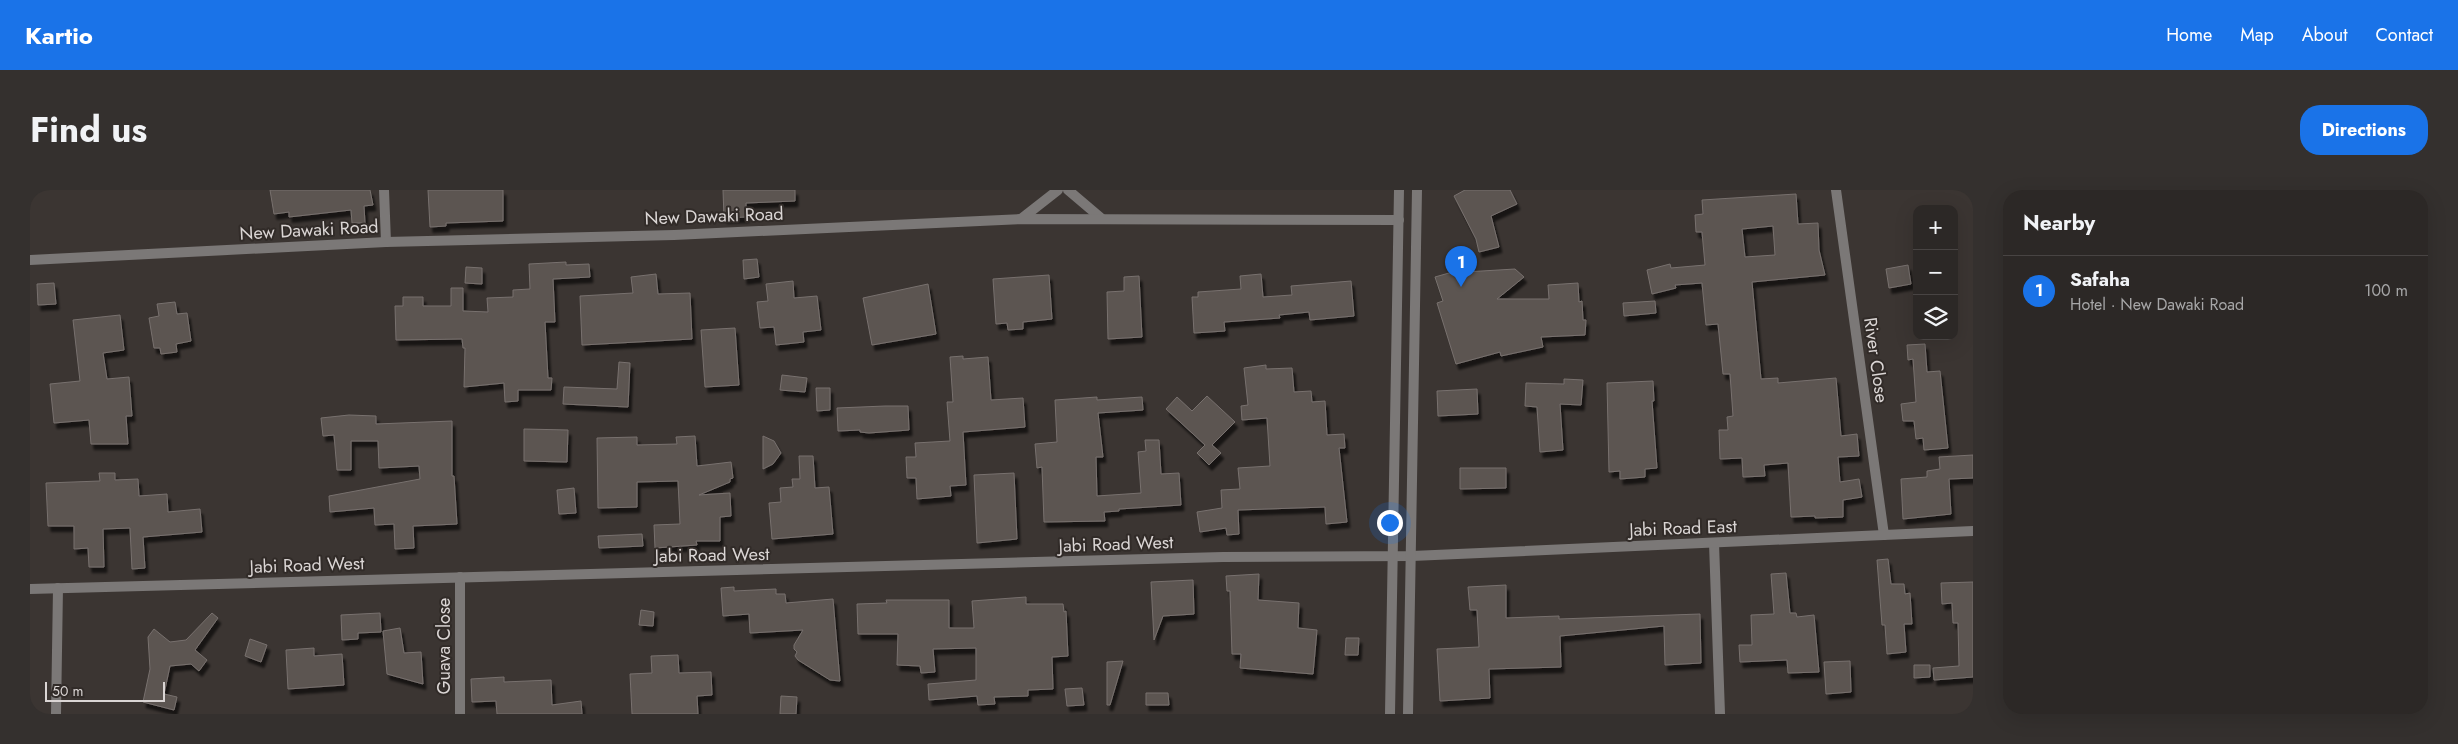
<!DOCTYPE html>
<meta charset="utf-8">
<style>
body{margin:0;font-family:Jost,sans-serif;background:#34302e;color:#f1f3f6}
.controls{position:absolute;right:15px;top:15px;display:grid;overflow:hidden;border-radius:10px;box-shadow:0 5px 20px #0002}
.controls button{width:45px;height:45px;display:grid;place-items:center;padding:0;border:0;border-bottom:1px solid #484443;background:#2c2826;color:#f1f3f6;font:25px sans-serif}
.scale{position:absolute;left:15px;bottom:12px;width:120px;box-sizing:border-box;padding-left:5px;border:2px solid #dad5d4;border-top:0;font-size:14px;line-height:18px;white-space:nowrap;color:#dad5d4;-webkit-text-stroke:4px #312b28;paint-order:stroke}
.you{position:absolute;left:1359px;top:332px;width:18px;height:18px;margin:-12px;border:4px solid #fff;border-radius:50%;background:#1a73e8;box-shadow:0 0 0 8px #1a73e833}
.badge{display:grid;place-items:center;width:32px;height:32px;border-radius:50%;background:#1a73e8;color:#fff;font-size:16px;font-weight:700}
.pin{position:absolute;translate:-50% -41px;filter:drop-shadow(0 1px 2px #0008)}
.pin::after{content:'';position:absolute;top:26px;width:18px;height:15px;background:inherit;clip-path:polygon(0 0,100% 0,50% 100%)}
.list{margin:0;padding:0;list-style:none}
h2{display:flex;justify-content:space-between;align-items:center;height:65px;margin:0;padding:0 20px;font-size:21px}
h2 small{font-size:16px;font-weight:400;color:#a6a6a7}
.list li{display:grid;grid-template-columns:32px 1fr auto;gap:15px;align-items:center;box-sizing:border-box;height:70px;padding:0 20px;border-top:1px solid #484443}
.list b{display:block;font-size:19px;white-space:nowrap}
.list p{margin:0;font-size:16px;white-space:nowrap;color:#a6a6a7}
.list em{font-size:16px;font-style:normal;color:#a6a6a7}
.icon{flex:none;width:28px;height:28px;fill:none;stroke:currentColor;stroke-width:2;stroke-linecap:round;stroke-linejoin:round}
.map{position:relative;flex:none;width:1943px;height:524px;overflow:hidden;border-radius:20px}
header{display:flex;align-items:center;gap:30px;box-sizing:border-box;height:70px;padding:0 25px;background:#1a73e8;color:#fff}
header strong{font-size:24px}
nav{display:flex;gap:28px;margin-inline-start:auto;font-size:18px}
.intro{display:flex;align-items:center;justify-content:space-between;box-sizing:border-box;height:120px;padding:0 30px}
h1{margin:0;font-size:35px}
.button{padding:12px 22px;border-radius:20px;background:#1a73e8;color:#fff;font-size:18px;font-weight:700}
main{display:flex;gap:30px;padding:0 30px}
aside{flex:1;background:#2c2826;border-radius:20px;box-shadow:0 5px 20px #0002}
.map>svg:first-child{display:block}
</style>
<header>
<strong>Kartio</strong>
<nav><a>Home</a><a>Map</a><a>About</a><a>Contact</a></nav>
</header>
<div class="intro"><h1>Find us</h1><a class="button">Directions</a></div>
<main>
<div class="map">
<svg width="1943" height="524" viewBox="0 0 1943 524">
<defs>
<filter id="shadow"><feDropShadow dx="3" dy="5.5" stdDeviation="1" flood-color="#0009"/></filter>
</defs>
<rect width="100%" height="100%" fill="#3b3532"/>
<g fill="#5b5451" stroke="#78716e" fill-rule="evenodd" filter="url(#shadow)">
<path d="M240,0h100l3,15 -9,1 1,17h-13l-1,-13 -62,7v-5l-15,2z"/>
<path d="M398,0h75v31l-57,2v3l-16,1z"/>
<path d="M693,0h72v11l-49,2v14l-22,1z"/>
<path d="M1435,0h45l7,14 -26,12 8,31 -20,5 -3,-13 -22,-43z"/>
<path d="M1766,4l2,30 20,-1 1,27 6,25 -73,7 9,97 17,-1v5l58,-5 5,58 16,-2 2,22 -21,1 2,25 19,-3 3,18 -19,3v17l-28,1v-2l-24,1 -3,-54 -24,2 1,11 -22,1 -1,-19 -22,1 -1,-29h9l-1,-13 6,-1 -3,-42h-7l-5,-50 -12,1 -4,-42 -27,2 1,3 -24,6 -5,-24 23,-6 1,4 34,-3 -3,-33h-6l-1,-17 8,-1 -1,-14zM1743,36l2,29 -30,2 -3,-28z"/>
<path d="M727,69l2,18 -15,2 -1,-19z"/>
<path d="M536,72v3l23,-1 1,13 -37,2 2,43h-10l3,56h4l-1,12h-33v11l-13,1 -1,-19 -40,4 1,-39h-2l-1,-9 -66,1 -1,-34h8v-9h20v9h28v-18h12v23l25,1 -1,-14 26,-1v-7l17,-1 -1,-25z"/>
<path d="M1878,75l3,19 -22,4 -3,-19z"/>
<path d="M436,77l16,1v16l-17,-1z"/>
<path d="M1485,79l9,8 -27,22h52l-1,-14 30,-2 1,19 3,-1 1,19h3l-1,15 -44,2 2,10 -42,9 -1,-4 -44,12 -19,-61 6,-2 -8,-24 14,-4z"/>
<path d="M626,84l2,20 32,-1 2,46 -110,6 -2,-49 53,-3 -2,-16z"/>
<path d="M1231,84l2,23 29,-2 -1,-9 60,-5 3,35 -44,4 -1,-8 -30,3 1,3 -56,4 1,9 -31,2 -2,-36h6v-5l43,-3 -1,-13z"/>
<path d="M1019,85l3,44 -29,3v7l-15,1 -1,-7 -11,1 -3,-45z"/>
<path d="M1109,86l3,61 -34,2 -1,-47 17,-1v-14z"/>
<path d="M763,91l1,17 23,-2 4,34 -18,2 1,10 -28,3 -2,-18 -14,1 -3,-26 11,-1 -2,-17z"/>
<path d="M24,93l2,21 -18,1 -1,-21z"/>
<path d="M898,94l8,50 -64,11 -9,-47z"/>
<path d="M1625,111l1,12 -32,3 -1,-13z"/>
<path d="M145,112l2,12 10,-1 4,28 -15,3 1,8 -16,2 -1,-6h-6l-5,-30 10,-2 -2,-12z"/>
<path d="M90,125l4,35 -21,3 4,26 22,-2 3,39h-6l2,28h-37l-2,-24 -35,3 -4,-39 30,-3 -7,-61z"/>
<path d="M705,138l4,57 -34,2 -4,-57z"/>
<path d="M1895,154l2,28 13,-1 8,77 -24,2 -1,-12 -7,1 -2,-18h-11l-2,-17 15,-2 -3,-43 -5,1 -1,-15z"/>
<path d="M933,166v3l25,-2 3,43 32,-2 2,29 -62,5 3,53 -16,1 1,10 -34,3 -1,-21h-9l-1,-21h10l-1,-14 35,-2 -3,-39h6l-3,-45z"/>
<path d="M589,172l11,1 -2,44 -65,-3 1,-17 53,2z"/>
<path d="M1236,175v4l26,-1 2,24 17,-1 1,11 13,-1 2,34 17,-1 1,14h-6l8,74 -21,2 -1,-17 -87,3 1,24 -12,1 -1,-7 -26,4 -3,-20 25,-4 -1,-18 19,-1 -2,-21 32,-2 -3,-48 -25,2 -1,-14 7,-1 -4,-37z"/>
<path d="M752,185l25,3 -2,14 -25,-2z"/>
<path d="M1534,189l19,1 -2,25 -21,-1 3,46 -23,2 -3,-45 -12,-1 1,-23 38,1z"/>
<path d="M1623,191l1,20h-2l5,67 -12,1v8l-25,2v-8l-11,1 -2,-89z"/>
<path d="M786,198h14v22l-13,1z"/>
<path d="M1447,199l1,25 -40,2 -1,-25z"/>
<path d="M1177,206l28,26 -23,23 9,8 -12,12 -12,-12 8,-8 -39,-36 11,-12 15,14z"/>
<path d="M1067,207v3l45,-3 1,13 -45,3 5,44h-7l1,39 44,-3 -3,-41 8,-1 -1,-11h14l2,34 18,-1 2,32 -62,4v2l-15,1 1,9 -61,1 -2,-55 -5,1 -2,-24 22,-2 -2,-42z"/>
<path d="M855,216h23l1,24 -40,3 -9,-1v-2l-22,1 -1,-23z"/>
<path d="M319,225l27,1v8l76,-3v55h2l3,48 -44,2 1,22 -19,1 -1,-25 -19,1 -1,-17 -44,4 -1,-16 91,-17 -1,-13 -40,2 -1,-27h-27v29h-14l-3,-35 -11,1 -2,-18z"/>
<path d="M494,239l44,1 -1,32 -43,-1z"/>
<path d="M665,246l2,30 34,-4 2,16 -3,1v3l-31,13 31,-2 1,23 -11,1v24h-24l1,4 -42,3 -1,-23 26,-1 -2,-43 -41,1v25l-39,1 -1,-70 40,-1v8l40,-1 -1,-7z"/>
<path d="M733,246l11,5 7,12 -8,11 -10,5z"/>
<path d="M1943,265v23l-24,1 2,35 -48,5 -2,-40 26,-2v-6l13,-2 -1,-12z"/>
<path d="M769,266h14l2,32 14,-1 4,47 -61,5 -3,-36 12,-1 -1,-14 13,-1 -1,-8h8z"/>
<path d="M1430,278h46v20l-46,1z"/>
<path d="M69,283h16v7l23,-1 1,17 28,-2 1,18 32,-3 2,23 -59,5 2,31 -13,1 -2,-41 -27,1 1,38h-15l-1,-19 -14,1v-23h-26l-2,-43 54,-2z"/>
<path d="M984,283l3,66 -40,4 -3,-68z"/>
<path d="M544,298l2,25 -17,1 -2,-24z"/>
<path d="M612,344l1,12 -44,2 -1,-12z"/>
<path d="M1858,369l3,25h13l1,10 5,-1 2,31h-8l2,28 -19,2 -2,-29h-3l-5,-65z"/>
<path d="M1756,383l4,40h6l1,4 17,-2 5,57 -31,1 -1,-13 -47,2 -1,-17h13l-1,-30 23,-1 -3,-40z"/>
<path d="M1229,384l-1,26 41,3 -1,25 19,2 -4,44 -73,-6 1,-14h-9l-2,-63h-3l-1,-15z"/>
<path d="M1163,390l1,34 -31,2 -9,24 -3,-58z"/>
<path d="M1943,392v95l-39,3 -1,-12 26,-2 -1,-43h-5l-1,-20 -10,1 -1,-21z"/>
<path d="M1476,395v33l53,-2v3l141,-5 1,49 -36,2 -1,-39 -104,10 1,31 -72,2 1,29 -50,3 -3,-52 42,-2 -2,-37h-7l-2,-23z"/>
<path d="M704,397v4l42,-2v5h9l1,9 47,-4 7,82 -10,-1 -32,-20 -3,-4 2,-4 -3,-3v-4l9,-15 -53,3 -1,-19 -26,2 -2,-28z"/>
<path d="M996,407v7h37l1,8 2,-1 2,45 -16,1 1,32 -25,1v6l-34,1 1,7 -17,1 -1,-9 -48,4 -1,-16 48,-4v-32l-43,1 2,23 -14,1 -1,-7 -23,-1 1,-31h-40l-1,-30 30,-1 -1,-3h63v28h25l-2,-27z"/>
<path d="M611,420l13,2 -1,14 -14,-1z"/>
<path d="M182,423l6,5 -23,32 12,10 -8,11 -8,-7 -21,2 -6,28 13,3 -3,13 -31,-8 7,-33 -2,-32 6,-8 16,13 16,-2z"/>
<path d="M350,423l1,19 -23,1v6l-16,1 -1,-25z"/>
<path d="M370,438l4,25 17,-1 2,32 -36,-10 -4,-43z"/>
<path d="M1316,448h13l-1,17h-13z"/>
<path d="M220,449l17,6 -6,17 -16,-6z"/>
<path d="M284,458v8l28,-2 2,31 -56,4 -2,-39z"/>
<path d="M648,465l1,18 32,-1 1,23 -15,1 1,18h-66l-2,-40 22,-1 -1,-17z"/>
<path d="M1093,471l-13,44h-3v-43z"/>
<path d="M1820,471l1,31 -25,2 -2,-32z"/>
<path d="M1884,475h16v12l-16,1z"/>
<path d="M474,487v5l47,-2 1,25 29,-4 1,13h-85l-1,-13 -24,1 -1,-23z"/>
<path d="M1052,498l2,17 -17,1 -2,-17z"/>
<path d="M1116,503h22l1,12h-23z"/>
<path d="M751,506l16,1 -1,17h-16z"/>
</g>
<g fill="none" stroke-linecap="round" stroke-linejoin="round">
<g stroke="#7b7877" stroke-width="10">
<path d="M354,0l2,52"/>
<path d="M1038,0l33,28"/>
<path d="M1806,0l48,345"/>
<path d="M991,29l37,-29"/>
<path d="M1684,353l6,171"/>
<path d="M430,387v137"/>
<path d="M0,399l1193,-32 189,-1 561,-25"/>
<path d="M26,524l2,-126"/>
</g>
<g stroke="#7b7877" stroke-width="10">
<path d="M0,70l356,-18 288,-7 347,-16 378,1"/>
<path d="M1360,524l9,-524"/>
<path d="M1378,524l9,-524"/>
</g>
</g>
<g text-anchor="middle" stroke-width="4" stroke-linejoin="round" paint-order="stroke">
<g font-size="18" fill="#dad5d4" stroke="#312b28">
<text transform="translate(684 26) rotate(-2)" y="6">New Dawaki Road</text>
<text transform="translate(279 40) rotate(-3)" y="6">New Dawaki Road</text>
<text transform="translate(1846 170) rotate(82)" y="6">River Close</text>
<text transform="translate(1653 338) rotate(-2)" y="6">Jabi Road East</text>
<text transform="translate(1086 354) rotate(-2)" y="6">Jabi Road West</text>
<text transform="translate(682 365) rotate(-1)" y="6">Jabi Road West</text>
<text transform="translate(277 375) rotate(-2)" y="6">Jabi Road West</text>
<text transform="translate(414 456) rotate(-90)" y="6">Guava Close</text>
</g>
</g>
</svg>
<div class="controls">
<button>+</button>
<button>−</button>
<button><svg class="icon" aria-label="layers" viewBox="0 0 24 24"><path d="M12 4l9 5-9 5-9-5zM3 14l9 5 9-5"/></svg></button>
</div>
<div class="scale">50 m</div>
<div class="you"></div>
<div class="pin badge" style="left:1431px;top:97px">1</div>
</div>
<aside>
<h2>Nearby<small></small></h2>
<ul class="list">
<li><span class="badge">1</span><div><b>Safaha</b><p>Hotel · New Dawaki Road</p></div><em>100 m</em></li>
</ul>
</aside>
</main>
